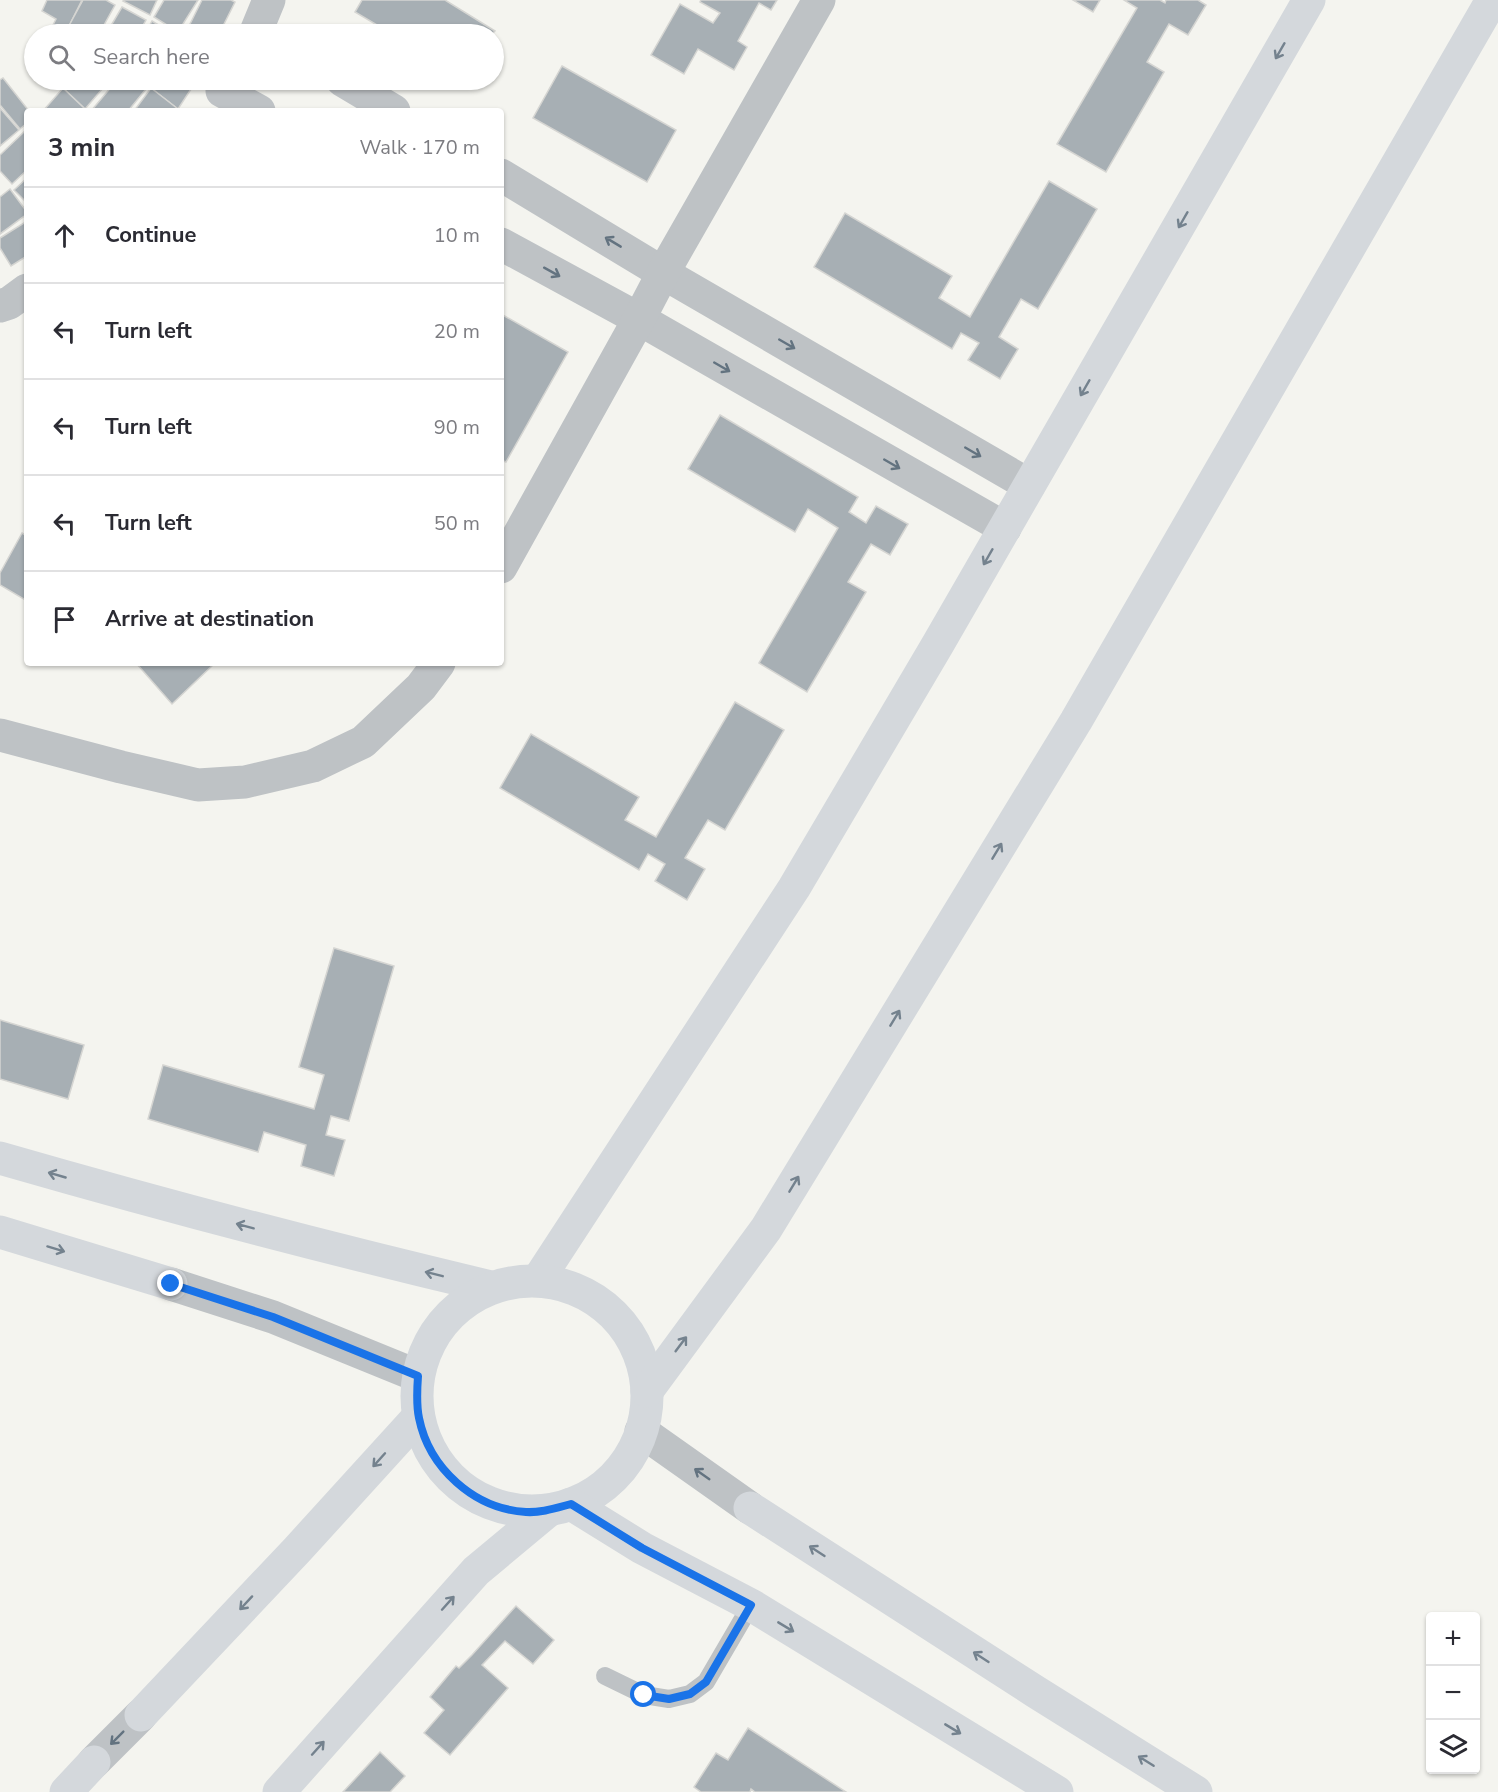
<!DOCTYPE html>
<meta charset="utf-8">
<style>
body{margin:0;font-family:"Nunito Sans",sans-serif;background:#f7f7f7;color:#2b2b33}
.controls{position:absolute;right:18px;bottom:18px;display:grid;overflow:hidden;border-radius:6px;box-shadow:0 2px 4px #0004}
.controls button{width:54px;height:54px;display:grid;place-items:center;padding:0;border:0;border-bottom:2px solid #e1e1e2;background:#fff;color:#2b2b33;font:30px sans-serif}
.stop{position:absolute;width:18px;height:18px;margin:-14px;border:4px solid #1a73e8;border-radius:50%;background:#fff}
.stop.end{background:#1a73e8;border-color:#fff;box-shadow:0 2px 6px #0008}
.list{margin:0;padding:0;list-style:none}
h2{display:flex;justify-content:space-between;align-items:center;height:78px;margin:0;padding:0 24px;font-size:26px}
h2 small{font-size:20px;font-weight:400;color:#7c7c81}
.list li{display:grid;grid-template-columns:39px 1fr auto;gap:18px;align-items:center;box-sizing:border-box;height:96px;padding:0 24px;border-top:2px solid #e1e1e2}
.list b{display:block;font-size:22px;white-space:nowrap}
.list em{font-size:20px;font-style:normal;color:#7c7c81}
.icon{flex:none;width:33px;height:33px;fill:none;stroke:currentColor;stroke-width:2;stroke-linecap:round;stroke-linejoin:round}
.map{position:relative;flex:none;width:1498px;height:1792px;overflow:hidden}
.search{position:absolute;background:#fff;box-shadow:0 2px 4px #0004;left:24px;top:24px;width:480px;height:66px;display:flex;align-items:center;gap:15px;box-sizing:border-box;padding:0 21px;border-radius:33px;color:#7c7c81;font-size:22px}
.panel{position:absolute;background:#fff;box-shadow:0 2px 4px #0004;left:24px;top:108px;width:480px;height:558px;border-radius:6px}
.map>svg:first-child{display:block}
</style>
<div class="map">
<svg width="1498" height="1792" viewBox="0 0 1498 1792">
<rect width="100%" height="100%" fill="#f4f4ef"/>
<g fill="#a7afb4" stroke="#d5d5d2" stroke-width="1.5">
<path d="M47,0h35l-17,34h-7l-8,-3 6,-12 -14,-8z"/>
<path d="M83,0h23l9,5 -16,29h-31l-3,-1z"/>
<path d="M124,0h33l-7,15 -27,-14z"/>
<path d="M164,0h34l-20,32 -24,-15z"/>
<path d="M202,0h29l4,2 -16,32h-34z"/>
<path d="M362,0h83l50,31 -3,3h-100l-37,-22z"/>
<path d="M701,0h76l-6,10 -12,-7 -21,38 9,6 -13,23 -36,-21 -14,25 -33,-19 29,-51 33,19 7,-10 -20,-11z"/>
<path d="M1073,0h27l-7,12z"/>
<path d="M1124,0h36l5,3 1,-3h32l8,5 -18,30 -19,-11 -22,38 17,10 -58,100 -49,-28 80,-136z"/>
<path d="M122,7l24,13 -8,14h-32z"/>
<path d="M152,21l21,13h-28z"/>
<path d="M562,66l114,64 -29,52 -114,-64z"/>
<path d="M3,78l26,33h-2v12l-7,6 -20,-24v-25z"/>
<path d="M70,80h40l-25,29 -22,-21z"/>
<path d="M117,80h29l5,3 -23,28h-37z"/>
<path d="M157,80h40l-19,29 -27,-21z"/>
<path d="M63,88l22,21 -1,2h-41z"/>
<path d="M151,88l27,21 -2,2h-42z"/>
<path d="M0,108l19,22 -19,16z"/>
<path d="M25,131l2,3v36l-15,14 -12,-13v-16z"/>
<path d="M27,178v25l-13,-13z"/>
<path d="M1049,181l48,28 -59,100 -17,-10 -22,38 19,12 -18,30 -32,-19 11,-17 -18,-10 -9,16 -138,-82 31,-54 107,63 -13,22 31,19z"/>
<path d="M10,189l17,23v2l-27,20v-37z"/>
<path d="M27,221v35l-16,10 -11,-18v-10z"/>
<path d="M501,314l67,38 -62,110 -5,-2z"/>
<path d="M720,415l138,82 -9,15 17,11 10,-17 32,18 -18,31 -19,-11 -23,38 18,10 -59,100 -48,-29 79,-135 -30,-19 -13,23 -107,-63z"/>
<path d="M22,533l5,3v65l-27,-16v-12z"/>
<path d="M136,663h79l-43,41z"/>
<path d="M735,702l49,28 -59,100 -17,-10 -23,38 20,11 -18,31 -32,-19 10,-17 -17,-10 -9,16 -139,-82 31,-54 108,63 -14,23 31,17z"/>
<path d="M334,948l60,18 -45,155 -18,-5 -5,19 19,5 -11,36 -33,-10 5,-21 -42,-13 -6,20 -110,-33 15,-54 151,44 10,-34 -25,-8z"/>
<path d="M0,1020l84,25 -16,54 -68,-20z"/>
<path d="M516,1606l38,34 -21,24 -28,-23 -23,24 26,23 -58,67 -26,-22 20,-23 -14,-13 26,-31 3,2 13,-13z"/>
<path d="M748,1728l98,64h-91l-4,-3 -1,3h-49l-7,-5 22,-34 12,7z"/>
<path d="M380,1752l25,24 -15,16h-47z"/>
</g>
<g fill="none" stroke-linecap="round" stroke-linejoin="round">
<path stroke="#bec2c5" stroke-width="18" d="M605,1676l39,19 25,4 21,-5 16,-12 45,-77"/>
<g stroke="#bec2c5" stroke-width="33">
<path d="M255,34l14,-34"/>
<path d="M342,80l52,31"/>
<path d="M222,91l37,20"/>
<path d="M501,175l162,98 366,212"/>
<path d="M501,244l138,75 366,209"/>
<path d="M0,306l9,-3 18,-13"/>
<path d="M501,567l138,-248 24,-46 156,-273"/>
<path d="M0,735l121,32 77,18 47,-3 68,-16 50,-24 58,-55 18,-24"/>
<path d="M171,1284l102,33 145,59"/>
<path d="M641,1431l109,77"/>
<path d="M94,1762l47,-47"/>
</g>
<g stroke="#d4d8dc" stroke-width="33">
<path d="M0,1158c163,47 326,90 491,129"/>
<path d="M0,1232l171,52"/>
<path d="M538,1280l256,-392 144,-244 371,-644"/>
<circle cx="532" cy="1396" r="115"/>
<path d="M647,1391l119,-162 310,-508 416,-721"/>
<path d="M571,1504l71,44 109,57 306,187"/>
<path d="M750,1508l286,184 160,100"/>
<path d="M141,1715l156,-165 121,-133"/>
<path d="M66,1792l28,-30"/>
<path d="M279,1792l197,-221 72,-60"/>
</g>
</g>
<defs><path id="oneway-shaft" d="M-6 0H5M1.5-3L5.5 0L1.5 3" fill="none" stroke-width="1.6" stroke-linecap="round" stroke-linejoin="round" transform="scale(1.5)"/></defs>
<g stroke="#74828e">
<use href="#oneway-shaft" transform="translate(1280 51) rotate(120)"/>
<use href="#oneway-shaft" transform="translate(1183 220) rotate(120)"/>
<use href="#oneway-shaft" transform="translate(1085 388) rotate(120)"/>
<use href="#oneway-shaft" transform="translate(988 557) rotate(120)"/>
<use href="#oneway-shaft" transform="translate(997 851) rotate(-59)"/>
<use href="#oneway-shaft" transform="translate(895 1018) rotate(-59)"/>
<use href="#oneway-shaft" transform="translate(57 1175) rotate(-164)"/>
<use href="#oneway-shaft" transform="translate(794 1184) rotate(-59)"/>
<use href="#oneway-shaft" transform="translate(245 1226) rotate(-165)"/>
<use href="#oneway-shaft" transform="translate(56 1249) rotate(17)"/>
<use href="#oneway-shaft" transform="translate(434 1274) rotate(-166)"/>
<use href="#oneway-shaft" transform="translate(681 1344) rotate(-53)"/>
<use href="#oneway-shaft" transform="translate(379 1460) rotate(132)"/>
<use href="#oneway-shaft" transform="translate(817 1551) rotate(-147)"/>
<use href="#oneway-shaft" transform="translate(246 1603) rotate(133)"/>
<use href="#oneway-shaft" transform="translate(448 1603) rotate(-48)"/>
<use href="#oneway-shaft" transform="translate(786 1627) rotate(31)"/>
<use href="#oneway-shaft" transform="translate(981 1657) rotate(-147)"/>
<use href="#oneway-shaft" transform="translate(953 1729) rotate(31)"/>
<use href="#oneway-shaft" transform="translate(318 1748) rotate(-48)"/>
<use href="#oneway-shaft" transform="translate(1146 1761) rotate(-148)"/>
</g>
<g stroke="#637380">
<use href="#oneway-shaft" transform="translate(613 242) rotate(-149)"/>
<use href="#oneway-shaft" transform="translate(552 272) rotate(29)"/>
<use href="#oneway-shaft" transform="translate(787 344) rotate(30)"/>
<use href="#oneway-shaft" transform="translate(722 367) rotate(30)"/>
<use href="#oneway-shaft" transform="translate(973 452) rotate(30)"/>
<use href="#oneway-shaft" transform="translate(892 464) rotate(30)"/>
<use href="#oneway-shaft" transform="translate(702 1474) rotate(-145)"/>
<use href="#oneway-shaft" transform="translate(117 1738) rotate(135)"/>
</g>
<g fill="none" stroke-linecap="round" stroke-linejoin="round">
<path stroke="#1a73e8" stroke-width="8" d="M171,1284l102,33 145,59c-1,14 -2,28 1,42 10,50 55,91 107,94 15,1 30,-4 45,-8l71,44 109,57 -45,77 -16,12 -21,5 -25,-4"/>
</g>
</svg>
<div class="controls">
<button>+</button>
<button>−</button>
<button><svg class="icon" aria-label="layers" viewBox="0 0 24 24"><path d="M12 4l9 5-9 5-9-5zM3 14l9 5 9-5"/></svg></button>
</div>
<div class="stop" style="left:644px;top:1695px"></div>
<div class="stop end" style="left:171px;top:1284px"></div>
<div class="search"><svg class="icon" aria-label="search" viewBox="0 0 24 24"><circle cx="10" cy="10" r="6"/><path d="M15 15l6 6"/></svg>Search here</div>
<section class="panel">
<h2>3 min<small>Walk · 170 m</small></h2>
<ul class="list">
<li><svg class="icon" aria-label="ahead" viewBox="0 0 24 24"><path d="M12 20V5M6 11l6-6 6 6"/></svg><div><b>Continue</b></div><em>10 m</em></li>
<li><svg class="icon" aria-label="left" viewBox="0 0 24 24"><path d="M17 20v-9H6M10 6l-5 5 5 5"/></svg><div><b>Turn left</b></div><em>20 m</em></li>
<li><svg class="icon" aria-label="left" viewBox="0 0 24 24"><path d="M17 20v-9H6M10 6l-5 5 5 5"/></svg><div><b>Turn left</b></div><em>90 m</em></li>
<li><svg class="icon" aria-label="left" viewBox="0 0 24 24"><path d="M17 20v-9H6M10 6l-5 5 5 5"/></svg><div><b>Turn left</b></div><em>50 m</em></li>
<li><svg class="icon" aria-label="arrive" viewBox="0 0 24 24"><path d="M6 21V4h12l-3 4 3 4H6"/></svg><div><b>Arrive at destination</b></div></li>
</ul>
</section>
</div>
